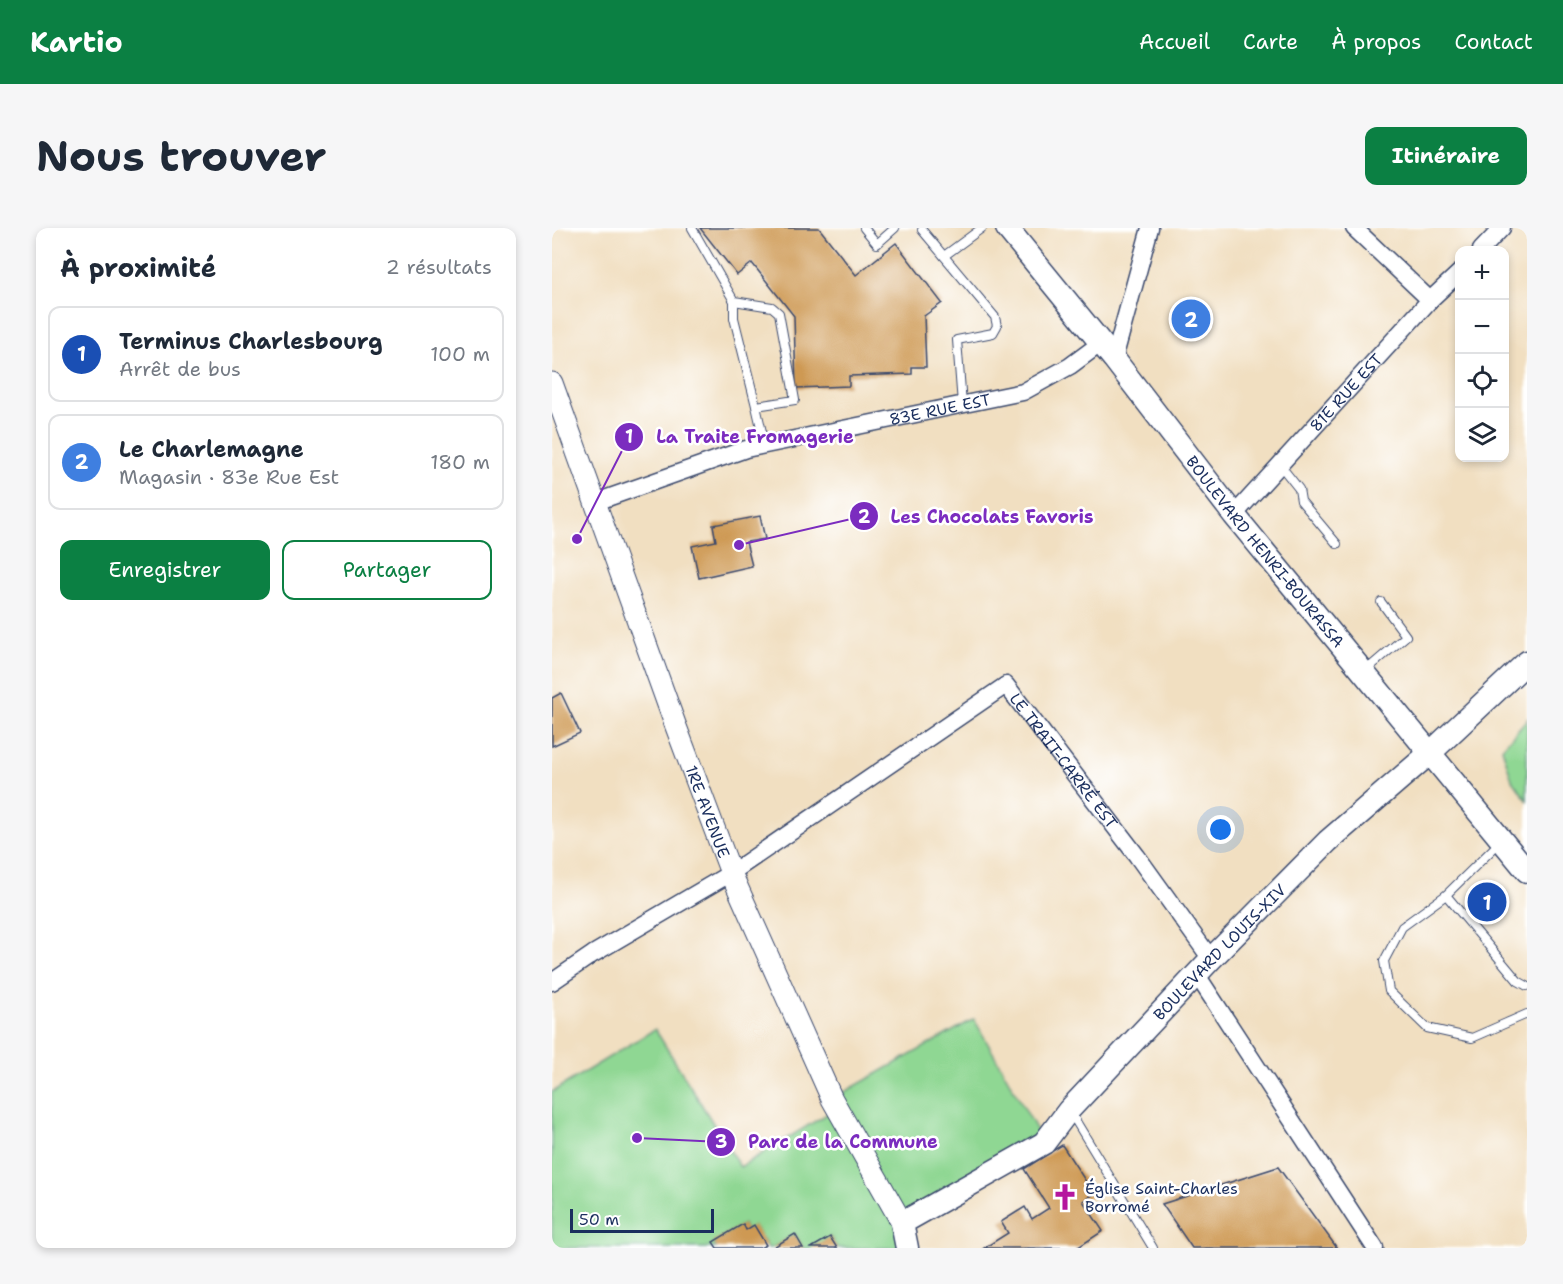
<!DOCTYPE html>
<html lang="fr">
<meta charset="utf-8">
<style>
body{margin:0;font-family:"Shantell Sans",sans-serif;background:#f6f6f7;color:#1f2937}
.controls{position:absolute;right:18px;top:18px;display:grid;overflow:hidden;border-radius:12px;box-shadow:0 3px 9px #0003}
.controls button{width:54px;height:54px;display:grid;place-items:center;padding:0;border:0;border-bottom:2px solid #e0e1e3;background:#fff;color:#1f2937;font:30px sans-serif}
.scale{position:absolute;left:18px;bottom:15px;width:144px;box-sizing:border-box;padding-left:6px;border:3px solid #1b2f5e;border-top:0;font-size:16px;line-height:21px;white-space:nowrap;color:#1b2f5e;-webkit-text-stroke:4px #fff;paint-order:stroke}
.you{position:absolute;left:669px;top:602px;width:21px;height:21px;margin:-15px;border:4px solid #fff;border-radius:50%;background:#1a73e8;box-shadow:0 0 0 9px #1a73e833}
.badge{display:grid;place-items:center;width:39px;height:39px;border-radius:50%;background:#0b8043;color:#fff;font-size:20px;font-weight:700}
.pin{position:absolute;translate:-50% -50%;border:3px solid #fff;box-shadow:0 2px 6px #0006}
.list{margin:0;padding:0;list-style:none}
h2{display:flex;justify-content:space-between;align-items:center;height:78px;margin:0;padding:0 24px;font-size:26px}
h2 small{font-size:20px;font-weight:400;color:#747a83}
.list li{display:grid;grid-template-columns:39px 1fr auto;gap:18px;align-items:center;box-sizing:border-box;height:96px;margin:0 12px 12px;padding:0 12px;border:2px solid #e0e1e3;border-radius:12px}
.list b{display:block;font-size:22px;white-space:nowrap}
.list p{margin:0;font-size:20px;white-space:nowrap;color:#747a83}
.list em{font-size:20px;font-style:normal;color:#747a83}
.actions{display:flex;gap:12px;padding:18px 24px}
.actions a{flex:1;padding:14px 0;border:2px solid #0b8043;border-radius:12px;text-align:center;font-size:21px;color:#0b8043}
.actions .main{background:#0b8043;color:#fff}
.icon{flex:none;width:33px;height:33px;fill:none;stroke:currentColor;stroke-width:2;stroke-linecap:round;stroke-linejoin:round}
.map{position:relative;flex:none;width:975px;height:1020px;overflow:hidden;border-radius:12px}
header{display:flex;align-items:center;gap:36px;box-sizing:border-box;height:84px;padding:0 30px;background:#0b8043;color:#fff}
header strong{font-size:28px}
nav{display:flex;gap:33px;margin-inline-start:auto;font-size:21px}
.intro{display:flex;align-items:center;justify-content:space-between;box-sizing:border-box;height:144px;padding:0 36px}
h1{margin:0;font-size:42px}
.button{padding:15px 27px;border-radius:12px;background:#0b8043;color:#fff;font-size:21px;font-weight:700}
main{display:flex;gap:36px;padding:0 36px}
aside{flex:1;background:#fff;border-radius:12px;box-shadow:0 3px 9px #0003}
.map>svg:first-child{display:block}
</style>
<header>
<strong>Kartio</strong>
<nav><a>Accueil</a><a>Carte</a><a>À propos</a><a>Contact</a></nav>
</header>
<div class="intro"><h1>Nous trouver</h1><a class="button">Itinéraire</a></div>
<main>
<aside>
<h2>À proximité<small>2 résultats</small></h2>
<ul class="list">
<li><span class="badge" style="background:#1a4fb4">1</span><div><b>Terminus Charlesbourg</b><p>Arrêt de bus</p></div><em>100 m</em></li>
<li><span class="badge" style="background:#3f7fe0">2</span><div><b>Le Charlemagne</b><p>Magasin · 83e Rue Est</p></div><em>180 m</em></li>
</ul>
<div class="actions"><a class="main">Enregistrer</a><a>Partager</a></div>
</aside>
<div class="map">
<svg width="975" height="1020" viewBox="0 0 975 1020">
<rect width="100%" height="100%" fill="#fff"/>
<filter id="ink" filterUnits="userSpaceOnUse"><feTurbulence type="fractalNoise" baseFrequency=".0167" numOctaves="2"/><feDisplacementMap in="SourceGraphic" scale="12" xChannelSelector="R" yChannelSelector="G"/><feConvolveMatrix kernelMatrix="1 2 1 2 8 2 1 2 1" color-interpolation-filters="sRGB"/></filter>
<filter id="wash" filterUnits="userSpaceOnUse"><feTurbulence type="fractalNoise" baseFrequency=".008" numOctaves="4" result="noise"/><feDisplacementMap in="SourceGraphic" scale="24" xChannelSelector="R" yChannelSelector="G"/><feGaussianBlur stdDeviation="1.35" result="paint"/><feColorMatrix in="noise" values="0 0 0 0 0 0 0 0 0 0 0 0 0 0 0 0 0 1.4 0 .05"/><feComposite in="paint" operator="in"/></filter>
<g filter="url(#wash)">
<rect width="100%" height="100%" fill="#f1dfc1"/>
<g fill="#8fd793" stroke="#558378" stroke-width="1.5">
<path d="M975,491v81l-15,-20 -10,-32z"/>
<path d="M422,791l70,124 -142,80 5,25h-70l-7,-11 -19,11h-8l-8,-14 -23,14h-4l-14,-22 -8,4 -3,-6 -29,18 2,6h-164v-156l103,-63 85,138 97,-59 -5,-9z"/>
</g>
<g id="blocks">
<g fill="#ce9953">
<path d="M148,0h119l37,47 40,-32 46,60 -18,13 2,51h-14v7l-63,2v10l-53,2 -2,-72 -42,-53 -15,12z"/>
<path d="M208,288l5,23 -19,3 6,24 -53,12 -7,-32 24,-5 -3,-16z"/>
<path d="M9,465l19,40 -28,13v-48z"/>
<path d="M510,917l32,49 -11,7 20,30 -26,17h-93l24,-15 -7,-11 24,-15 7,12 17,-11 -25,-39z"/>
<path d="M726,939l59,81h-145l-30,-44z"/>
<path d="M191,996l3,6 8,-5 12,20 -6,3h-43l-4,-6z"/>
<path d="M243,1006l8,14h-31z"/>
<path d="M278,1009l7,11h-26z"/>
</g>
</g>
</g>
<g filter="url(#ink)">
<use href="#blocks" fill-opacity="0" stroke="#3b496d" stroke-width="1.5"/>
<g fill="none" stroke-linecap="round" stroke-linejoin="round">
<defs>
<g id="service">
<path d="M140,0l42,73v17l22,88 39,-6 -16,-87 -7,-6 -38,-6"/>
<path d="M312,0l13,16 18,-16"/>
<path d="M370,2l73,87 2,9 -4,7 -36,7 5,64"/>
<path d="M392,28l38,-28"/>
<path d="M204,178l9,39"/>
<path d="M728,237l19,24 2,12 36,43"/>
<path d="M812,444l42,-36 -25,-34"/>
<path d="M949,613l-55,54 -44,32 -18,34 5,30 38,37 45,10 55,-24"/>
<path d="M894,667l72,86 9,5"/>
<path d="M519,885l82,135"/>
</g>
<g id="minor">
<path d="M802,0l76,72"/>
<path d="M929,22l21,-22"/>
<path d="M562,131l36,-131"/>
<path id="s1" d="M44,274l150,-53 277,-57 47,-26 31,-23"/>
<path id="s2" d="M682,287l196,-215 30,-28"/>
<path d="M645,747l178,273"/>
<path id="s3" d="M0,754l41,-28 138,-81 275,-188 131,171 74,103"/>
</g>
<g id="tertiary">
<path id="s4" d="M0,155l123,341 56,149 101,226 70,124"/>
</g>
<g id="secondary">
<path id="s5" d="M455,0l107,131 120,156 293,356"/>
<path id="s6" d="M355,1020l-5,-25 142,-80 25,-33 142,-151 117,-118 102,-88 97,-91"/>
</g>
</defs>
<use href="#service" stroke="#3b496d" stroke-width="10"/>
<use href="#minor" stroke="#3b496d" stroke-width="19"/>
<use href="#tertiary" stroke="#3b496d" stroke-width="23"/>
<use href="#secondary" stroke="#3b496d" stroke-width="25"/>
<use href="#service" stroke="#fff" stroke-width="8"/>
<use href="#minor" stroke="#fff" stroke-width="16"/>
<use href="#tertiary" stroke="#fff" stroke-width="21"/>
<use href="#secondary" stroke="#fff" stroke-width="22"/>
</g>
</g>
<defs>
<symbol id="church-bare" viewBox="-9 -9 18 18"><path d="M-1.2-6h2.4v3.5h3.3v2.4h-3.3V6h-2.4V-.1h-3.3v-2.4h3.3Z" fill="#b5179e" stroke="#fff" stroke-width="2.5" paint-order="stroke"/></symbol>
</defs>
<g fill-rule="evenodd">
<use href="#church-bare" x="494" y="950" width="38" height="38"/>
</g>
<g text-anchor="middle" stroke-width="5" stroke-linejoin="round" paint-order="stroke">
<g font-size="16" fill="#1b2f5e" stroke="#fff">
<text dy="6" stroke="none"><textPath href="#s2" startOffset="166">81E RUE EST</textPath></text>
<text dy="6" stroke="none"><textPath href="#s1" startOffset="357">83E RUE EST</textPath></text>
<text dy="6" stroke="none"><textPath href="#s5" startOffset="414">BOULEVARD HENRI-BOURASSA</textPath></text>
<text dy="6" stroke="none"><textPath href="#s3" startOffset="638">LE TRAIT-CARRÉ EST</textPath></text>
<text dy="6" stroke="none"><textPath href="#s4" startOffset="456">1RE AVENUE</textPath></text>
<text dy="6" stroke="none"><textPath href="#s6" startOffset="448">BOULEVARD LOUIS-XIV</textPath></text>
</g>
<g font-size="16" fill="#1b2f5e" stroke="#fff" text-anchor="start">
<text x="533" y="966">Église Saint-Charles<tspan x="533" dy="18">Borromé</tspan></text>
</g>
</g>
<path fill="none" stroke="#7b2cbf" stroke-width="2" d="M25 311L77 209M187 317L312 288M85 910L169 914"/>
<g fill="#7b2cbf" stroke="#fff" stroke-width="2">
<circle cx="25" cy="311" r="6"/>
<circle cx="187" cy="317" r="6"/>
<circle cx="85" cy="910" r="6"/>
<circle cx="77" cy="209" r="15"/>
<circle cx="312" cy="288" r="15"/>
<circle cx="169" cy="914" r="15"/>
</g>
<g font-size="18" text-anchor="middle" font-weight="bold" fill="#fff">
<text x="77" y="215">1</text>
<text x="312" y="295">2</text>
<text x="169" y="920">3</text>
</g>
<g font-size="18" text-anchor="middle" font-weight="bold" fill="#7b2cbf" stroke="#fff" stroke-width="5" stroke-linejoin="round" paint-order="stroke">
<text x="203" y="215">La Traite Fromagerie</text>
<text x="440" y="295">Les Chocolats Favoris</text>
<text x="291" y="920">Parc de la Commune</text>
</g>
</svg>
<div class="controls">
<button>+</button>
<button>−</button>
<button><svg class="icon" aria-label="locate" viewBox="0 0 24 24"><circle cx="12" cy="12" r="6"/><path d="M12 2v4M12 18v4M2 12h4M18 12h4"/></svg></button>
<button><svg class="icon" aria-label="layers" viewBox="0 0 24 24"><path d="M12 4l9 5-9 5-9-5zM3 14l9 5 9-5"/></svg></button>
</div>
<div class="scale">50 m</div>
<div class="you"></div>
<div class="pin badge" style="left:935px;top:674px;background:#1a4fb4">1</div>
<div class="pin badge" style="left:639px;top:91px;background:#3f7fe0">2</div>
</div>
</main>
